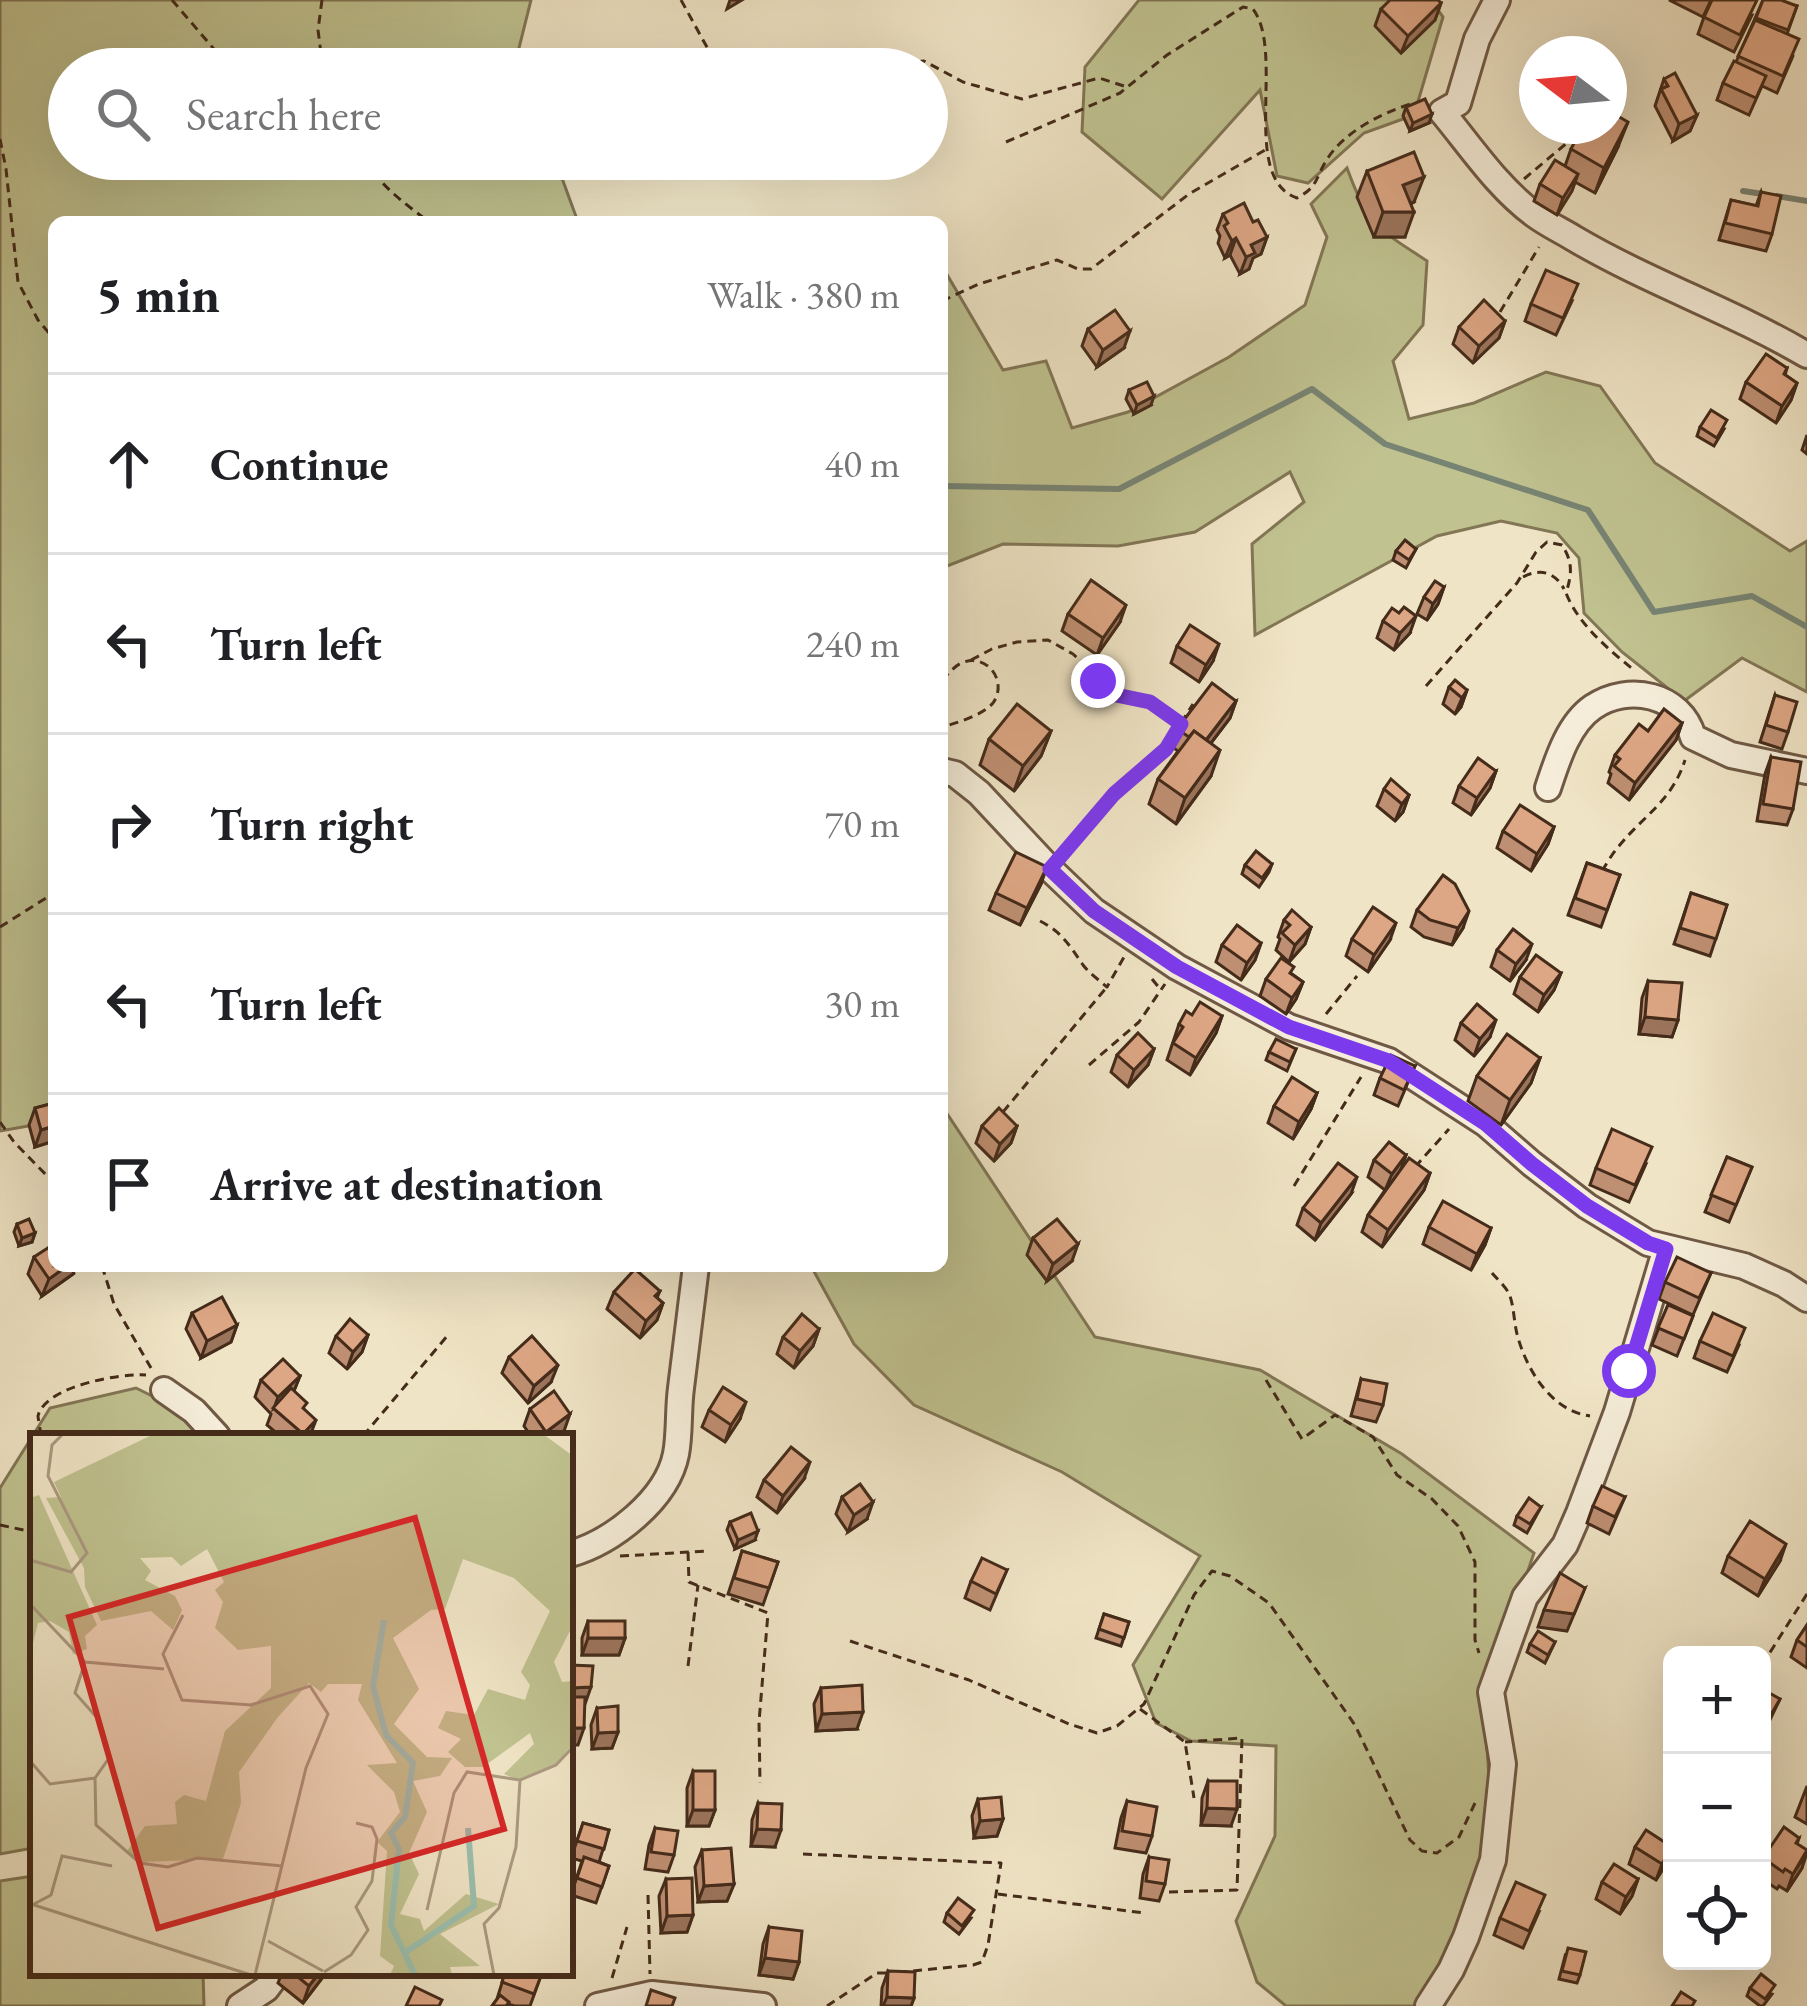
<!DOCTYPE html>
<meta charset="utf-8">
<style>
body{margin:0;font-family:"EB Garamond",serif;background:#f2f2f2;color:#202124}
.controls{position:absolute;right:36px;bottom:36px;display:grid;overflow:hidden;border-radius:18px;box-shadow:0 12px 48px #0002}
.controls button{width:108px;height:108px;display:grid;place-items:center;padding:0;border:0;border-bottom:3px solid #e0e0e0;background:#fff;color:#202124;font:60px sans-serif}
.compass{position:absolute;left:1519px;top:36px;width:108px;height:108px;border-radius:50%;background:#fff;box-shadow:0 12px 48px #0002;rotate:286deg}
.stop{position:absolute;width:36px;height:36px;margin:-27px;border:9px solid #7c3aed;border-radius:50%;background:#fff}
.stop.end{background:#7c3aed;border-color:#fff;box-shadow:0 3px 12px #0008}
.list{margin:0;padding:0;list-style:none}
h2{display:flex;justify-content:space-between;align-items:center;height:156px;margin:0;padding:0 48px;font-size:51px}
h2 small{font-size:39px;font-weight:400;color:#757577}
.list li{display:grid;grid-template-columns:78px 1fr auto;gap:36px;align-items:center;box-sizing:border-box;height:180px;padding:0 48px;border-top:3px solid #e0e0e0}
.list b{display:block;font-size:45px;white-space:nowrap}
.list em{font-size:39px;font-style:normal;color:#757577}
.icon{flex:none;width:66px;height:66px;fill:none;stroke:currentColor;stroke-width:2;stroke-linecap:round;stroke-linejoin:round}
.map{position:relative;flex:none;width:1807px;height:2006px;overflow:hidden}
.search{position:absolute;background:#fff;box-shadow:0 12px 48px #0002;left:48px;top:48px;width:900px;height:132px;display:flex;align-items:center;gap:30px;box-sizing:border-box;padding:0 42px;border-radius:66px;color:#757577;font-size:45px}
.panel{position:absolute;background:#fff;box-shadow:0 12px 48px #0002;left:48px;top:216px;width:900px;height:1056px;border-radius:18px}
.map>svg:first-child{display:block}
</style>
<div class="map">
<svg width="1807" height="2006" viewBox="0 0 1807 2006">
<rect width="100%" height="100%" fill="#efe4c5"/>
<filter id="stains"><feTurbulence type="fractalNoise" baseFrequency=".00167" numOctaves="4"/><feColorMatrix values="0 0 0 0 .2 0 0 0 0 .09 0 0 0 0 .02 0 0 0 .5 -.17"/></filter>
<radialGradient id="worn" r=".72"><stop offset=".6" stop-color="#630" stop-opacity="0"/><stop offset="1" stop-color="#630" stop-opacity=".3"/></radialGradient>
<g fill="#c0c290" stroke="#827655" stroke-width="3">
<path d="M0,0h531l-14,56 4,13h-452v90h486l23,63h-524v904l-3,-4 -51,9z"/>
<path d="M1139,0h292l12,17 -29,98 -50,18 -56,50 -31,-7 -17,-86 -98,109 -80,-67 3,-65z"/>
<path d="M1347,168c21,58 30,60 80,93l-4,64 -30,36 16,58 65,-16 72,-31 54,14 55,77 135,88 17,-10v151l-65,-34 -58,43 -62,-49 -38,-39 -5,-55 -22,-25 -56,-12 -64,15 -182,99 -3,-91 52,-42 -14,-30 -95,60 -77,14 -115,-2 -61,24v-302l61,104 43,-9 26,67 56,-16 101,-55 76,-52 22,-68 -16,-33z"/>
<path d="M942,1106l153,231 165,33 142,84 132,99 -50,145 7,112 -28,122 -41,74h-136l-29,-24 -21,-61 39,-85 1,-90 -85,-5 -35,-18 -23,-58 67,-109 -138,-84 -148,-67 -60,-61 -43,-78h131z"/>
<path d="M136,1388l52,26 18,22h-173v412l-33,6v-366l50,-80z"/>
<path d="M33,1876v97h170l1,33h-204v-125z"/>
</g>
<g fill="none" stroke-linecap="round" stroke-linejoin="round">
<g stroke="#788473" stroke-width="6">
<path d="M1743,191l20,3"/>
<path d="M1777,196l30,5"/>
<path d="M942,486l177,3 193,-100 73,55 203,66 66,102 98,-16 55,31"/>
</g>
<defs>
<g id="minor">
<path d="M1497,0l-20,39 -19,64 -16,9c29,35 56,76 93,103 12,9 27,16 40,24 75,44 157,72 232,116"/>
<path d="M942,771l13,3 24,19 71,76 44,42 83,56 112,60 100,34 97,63 46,40 55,42 61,37 96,23 40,18 23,15"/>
<path d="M1548,788c9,-27 20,-64 45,-81 36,-24 88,-13 100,30l38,18 76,16"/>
<path d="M164,1390l30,21 23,25"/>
<path d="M570,1554c42,-12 97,-54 106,-100 4,-21 2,-44 5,-66 5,-40 10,-81 15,-122"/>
<path d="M240,2006l26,-17 12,-16"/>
<path d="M598,2006l54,-12 111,12"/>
<path d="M1428,2006l23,-36 15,-33 27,-77 10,-96 -12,-72 34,-95 40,-52 14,-32 38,-101 49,-164"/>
</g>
</defs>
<use href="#minor" stroke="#6f5945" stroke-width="30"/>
<g stroke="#442b1a" stroke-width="3" stroke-dasharray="9 6" stroke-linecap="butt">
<path d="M172,0l59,69"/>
<path d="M322,0l-4,30 5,39"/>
<path d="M681,0l38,69"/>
<path d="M784,69l38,-8 30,8 72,-8 39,21 59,17 77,-21 28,9"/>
<path d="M1609,107l2,-1"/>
<path d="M0,139l6,30 12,113 20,38 16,19"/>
<path d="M1006,142l114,-49 47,-38 76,-48 10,2c33,44 -14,169 44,189 21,-11 18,-19 29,-37 17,-29 57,-49 88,-58"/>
<path d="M342,159l26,8"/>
<path d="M366,159c13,27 40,45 63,63"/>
<path d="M1524,179l63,-53"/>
<path d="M942,301l37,-17 78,-24 21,9h13l98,-75 76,-44"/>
<path d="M1500,312l39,-65"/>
<path d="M1523,577c17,-9 32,-5 41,12"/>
<path d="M971,660l21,-11 25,-7 31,-2 25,14 43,41 34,7 31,22"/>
<path d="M942,680c7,-7 13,-15 22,-18 24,-8 44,20 29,41 -10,12 -36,20 -51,24"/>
<path d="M1426,686l91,-103 19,-31 11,-10 15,3c11,17 10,29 4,48 12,31 43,57 68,77"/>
<path d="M1181,723l12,-19"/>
<path d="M1065,852l50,-57 51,-46 10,-18"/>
<path d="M1602,871c5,-8 10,-17 17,-25 25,-31 53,-45 66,-86"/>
<path d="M1040,921c22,11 30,25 43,44 7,9 16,15 24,22l17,-30"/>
<path d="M0,927l46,-29 8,-13"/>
<path d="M1152,979l9,11"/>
<path d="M1326,1014l31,-38"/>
<path d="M1089,1065l50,-43 26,-38"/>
<path d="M1003,1112l103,-124"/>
<path d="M0,1122l14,20 40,41"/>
<path d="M1415,1167l34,-38"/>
<path d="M1294,1186l67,-109"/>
<path d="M102,1266l12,38 37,64"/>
<path d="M1492,1273c6,7 15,15 18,23 4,12 4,26 7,38 9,35 34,77 73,82"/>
<path d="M1266,1380l36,59 33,-24 38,22 24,38 35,24 26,27 17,36v78l4,13"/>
<path d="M41,1436c0,-2 -3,-18 -3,-20 7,-30 83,-43 108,-41"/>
<path d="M363,1436l85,-101"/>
<path d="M441,1436l4,-5"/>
<path d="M0,1525l28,6 5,-2"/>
<path d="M688,1552l1,30 79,31 -9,109 1,61"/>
<path d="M620,1556l88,-5"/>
<path d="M850,1641l119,39 100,44 28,9 20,-7 27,-22 50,-109 18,-24 18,5 39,27 86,122 55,115 12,11 15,2 22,-16 16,-34"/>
<path d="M1762,1665l45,-71"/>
<path d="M688,1666l10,-81"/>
<path d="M1140,1709l45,33 9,56"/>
<path d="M803,1854l198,9 -13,82 -6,17 -9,3 -70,7"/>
<path d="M1169,1892l68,-2 5,-152 -57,4"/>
<path d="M998,1894l146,19"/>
<path d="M648,1895l2,79"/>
<path d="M612,1978l15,-51"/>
<path d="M827,2006l50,-33h10"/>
</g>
<use href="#minor" stroke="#f5edd9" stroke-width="24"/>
</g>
<g fill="#be8f72" stroke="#442b1a" stroke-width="3">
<path d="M1669,0h42l-8,17z"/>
<path d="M1763,0l34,6 -10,28 6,22 -16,37 -15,-7 -13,29 -32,-15 6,-17 13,-21z"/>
<path d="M1441,3l-6,17 -34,33 -26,-27 6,-17z"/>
<path d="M1752,15l-18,37 -36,-18 6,-17z"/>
<path d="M1664,79l33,36 -7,16 -17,10 -18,-35z"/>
<path d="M1406,107l23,16 -19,8 -7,-15z"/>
<path d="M1618,147l-23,46 -20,-11 -18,33 -23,-14 6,-17 25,-18 6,-17z"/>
<path d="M1367,171l47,31 -3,2 -6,33h-31l-17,-40z"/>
<path d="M1761,192l11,42 -6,17 -47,-11 12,-40 25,6z"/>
<path d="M1223,214l30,8 14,15 -6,17 -8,4 -4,11 -9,5 -10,-19 -5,3 -7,-15 2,-7 -3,-6z"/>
<path d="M1572,301l-16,34 -31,-14 6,-17z"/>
<path d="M1505,321l-6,17 -26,25 -20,-19 6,-17z"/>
<path d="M1088,329l36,19 -27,19 -15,-21z"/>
<path d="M1787,368l-2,7 12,8 -6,17 -15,23 -36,-24 6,-17z"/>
<path d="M1129,390l22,15 -17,9 -8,-15z"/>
<path d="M1700,427l24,2 -10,17 -17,-10z"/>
<path d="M1807,435v19l-5,-4z"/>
<path d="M1416,549l-10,19 -13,-8 3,-9z"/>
<path d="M1444,587l-6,17 -11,16 -10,-6 7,-17z"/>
<path d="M1068,614l52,8 -23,33 -35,-24z"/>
<path d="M1383,621l27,12 -16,17 -17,-12z"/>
<path d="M1177,646l36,15 -14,21 -28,-19z"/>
<path d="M1449,687l18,3 -6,17 -6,7 -12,-10z"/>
<path d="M1775,695l13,37 -6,17 -22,-7z"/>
<path d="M1236,701l-6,17 -19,25v33l-35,48 -27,-20 9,-25 20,-28 -7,-5 6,-17z"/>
<path d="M1682,723l-6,17 -47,60 -21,-17 3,-9 -2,-2 6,-17 33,-24z"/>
<path d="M1051,731l-10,25 -27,35 -34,-26 9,-26z"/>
<path d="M1771,757l22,52 -6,16 -30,-4 8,-47z"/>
<path d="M1496,771l-6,17 -19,27 -18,-12 6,-17z"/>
<path d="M1384,789l25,6 -6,17 -8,9 -18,-15z"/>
<path d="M1554,827l-6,17 -17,27 -34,-23 6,-17z"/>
<path d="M1587,863l33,12 -19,52 -33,-12z"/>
<path d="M1272,864l-3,8 -10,15 -17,-13 3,-9z"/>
<path d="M1041,884l-21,41 -31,-15 7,-17z"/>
<path d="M1691,893l36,12 -17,51 -36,-12z"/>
<path d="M1417,910l46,18 -11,17 -28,-8 -13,-10z"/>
<path d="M1284,920l27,7 -6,17 -16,18 -13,-12 4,-11 -2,-2z"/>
<path d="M1352,939l38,1 -22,32 -22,-16z"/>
<path d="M1261,943l-6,17 -14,20 -25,-18 6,-17z"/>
<path d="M1497,950l29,10 -16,21 -19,-14z"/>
<path d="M1561,973l-7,17 -16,22 -24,-18 6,-17z"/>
<path d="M1292,974l11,8 -7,17 -10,15 -26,-18 6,-17z"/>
<path d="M1648,981l30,39 -6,17 -33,-3 3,-36z"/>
<path d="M1192,1015l30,1 -6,17 -26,42 -23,-15 12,-36z"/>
<path d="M1461,1023l29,14 -16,19 -19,-16z"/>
<path d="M1154,1049l-6,16 -20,22 -17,-15 6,-17z"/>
<path d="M1296,1049l-9,22 -21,-11 3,-8z"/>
<path d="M1540,1058l-9,25 -30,42 -33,-24 9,-25z"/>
<path d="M1415,1066l-17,40 -24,-11 6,-17z"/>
<path d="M1317,1093l-6,16 -18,30 -25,-16 6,-17z"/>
<path d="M54,1103v38l-19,6 -6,-22 6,-17z"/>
<path d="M982,1126h35l-6,17 -17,18 -18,-18z"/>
<path d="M1406,1155l-6,16 30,2 -6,17 -42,57 -20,-15 6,-17 17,-25 -17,-13 6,-17z"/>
<path d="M1727,1157l25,10 -23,55 -24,-10z"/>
<path d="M1646,1164l-17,38 -39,-17 6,-17z"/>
<path d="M1351,1194l-36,46 -18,-15 6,-17z"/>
<path d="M17,1224l18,9 -3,9 -13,4 -5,-14z"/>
<path d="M1429,1227l62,1 -6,17 -14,25 -48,-26z"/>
<path d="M1033,1238l39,23 -25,20 -20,-26z"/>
<path d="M34,1257l39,17 -31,22 -14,-22z"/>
<path d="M1711,1273l-18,42 -34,-16 6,-17z"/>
<path d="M660,1291l-3,7 6,5 -6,17 -17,18 -33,-29 7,-17z"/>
<path d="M1668,1305l25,11 -16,40 -25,-11z"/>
<path d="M192,1313l45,12 -6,17 -30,16 -15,-29z"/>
<path d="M819,1329l-6,17 -19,22 -17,-14 6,-17z"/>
<path d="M368,1335l-6,17 -15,17 -18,-16 7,-17z"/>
<path d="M1700,1341l39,4 -12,27 -33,-14z"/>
<path d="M509,1357l42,25 -23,21 -26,-30z"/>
<path d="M300,1376l-6,15 10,18 6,27h-30l-13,-11 4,-11 -16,-17 6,-17z"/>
<path d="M1361,1379l22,26 -7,17 -25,-6z"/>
<path d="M530,1409l34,22 -6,5h-27l-7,-10z"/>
<path d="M709,1410l31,9 -15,23 -23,-15z"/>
<path d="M804,1479l-27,34 -20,-16 7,-17z"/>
<path d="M842,1497l25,22 -19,13 -12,-18z"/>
<path d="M1625,1497l-16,37 -22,-11 6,-17z"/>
<path d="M1541,1507l-14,26 -13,-8 3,-9z"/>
<path d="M730,1522l25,18 -20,9 -8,-19z"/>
<path d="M742,1551l36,11 -15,43 -35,-11z"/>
<path d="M1728,1556l52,5 -22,35 -36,-23z"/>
<path d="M1007,1570l-17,40 -25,-12 6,-17z"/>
<path d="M1104,1614l25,8 -8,24 -25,-8z"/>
<path d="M588,1621l37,17 -6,17h-37v-17z"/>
<path d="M1807,1625v43l-16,-11 6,-17z"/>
<path d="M1555,1642l-10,21 -18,-11 3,-8z"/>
<path d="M821,1688l36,41 -41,2 -2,-27z"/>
<path d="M1762,1694l18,5 -11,23 -7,-4z"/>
<path d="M597,1708l21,24 -6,16 -20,1 -1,-24z"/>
<path d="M693,1771l22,39 -6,16h-22v-38z"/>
<path d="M1208,1781l23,45 -30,-1 1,-27z"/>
<path d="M1807,1786v38l-12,-7z"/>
<path d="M978,1799l25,20 -6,17 -23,2 -2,-22z"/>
<path d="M1127,1801l25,35 -6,17 -31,-5 6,-30z"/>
<path d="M758,1803l17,44 -24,-1 1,-26z"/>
<path d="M583,1823l26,7 -10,32 10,4 -13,37 -25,-8 11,-34 -11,-3z"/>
<path d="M655,1828l19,27 -6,17 -23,-3 4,-24z"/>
<path d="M1799,1838l-2,6 5,24 -15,23 -8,-5 -2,3 -15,-10 1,-21z"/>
<path d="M1635,1847l31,17 -10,16 -27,-16z"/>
<path d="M702,1850l32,34 -7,17 -29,1 -3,-35z"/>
<path d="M1149,1857l16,27 -6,17 -19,-3 3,-24z"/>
<path d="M666,1879l27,36 -6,17 -26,1 -2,-37z"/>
<path d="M1638,1879l-6,17 -12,18 -24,-15 6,-17z"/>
<path d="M1539,1912l-16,36 -29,-13 6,-17z"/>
<path d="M947,1913l24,5 -12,16 -15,-12z"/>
<path d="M769,1927l30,35 -6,17 -34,-4 4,-31z"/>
<path d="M1565,1956l15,19 -3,8 -18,-4z"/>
<path d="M888,1971l26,27 -3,8h-30l1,-18z"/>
<path d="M282,1973h44l-23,30 -25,-20z"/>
<path d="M505,1973h37l-12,33h-15l-7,-2v2h-16l5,-7z"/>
<path d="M1750,1988l22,6 -9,12h-3l-13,-10z"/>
</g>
<g fill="#9b745c" stroke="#442b1a" stroke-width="3">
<path d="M730,0h12l-15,9z"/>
<path d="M1441,3l-6,17 -34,33 7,-17z"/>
<path d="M1432,114l-3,9 -19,8 3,-8z"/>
<path d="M1697,115l-7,16 -17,10 6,-17z"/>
<path d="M1628,122l-10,25 -23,46 9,-25z"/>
<path d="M1578,174l-6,17 -15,24 6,-17z"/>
<path d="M1424,177l-10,25 -20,8 9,-25z"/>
<path d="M1383,212h31l-9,25h-31z"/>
<path d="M1267,237l-6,17 -8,4 -4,11 -9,5 11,-29z"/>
<path d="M1236,238l-6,17 -5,3 7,-17z"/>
<path d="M1505,321l-6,17 -26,25 6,-17z"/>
<path d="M1130,331l-6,17 -27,19 6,-17z"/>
<path d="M1797,383l-6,17 -15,23 6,-17z"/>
<path d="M1154,396l-3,9 -17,9 3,-9z"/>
<path d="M1444,587l-6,17 -11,16 6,-16z"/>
<path d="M1126,605l-6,17 -23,33 6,-17z"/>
<path d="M1416,616l-6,17 -16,17 6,-17z"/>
<path d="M1219,644l-6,17 -14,21 7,-17z"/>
<path d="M1467,690l-6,17 -6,7 7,-16z"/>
<path d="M1236,701l-6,17 -35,46 6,-17z"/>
<path d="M1682,723l-6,17 -47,60 6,-17z"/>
<path d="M1051,731l-10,25 -27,35 9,-25z"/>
<path d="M1220,750l-9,26 -35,48 9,-26z"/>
<path d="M1496,771l-6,17 -19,27 6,-17z"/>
<path d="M1409,795l-6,17 -8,9 7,-17z"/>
<path d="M1554,827l-6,17 -17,27 6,-17z"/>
<path d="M1047,867l-6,17 -21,41 7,-17z"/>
<path d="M1469,911l-6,17 -11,17 6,-17z"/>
<path d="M1396,923l-6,17 -22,32 6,-17z"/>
<path d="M1311,927l-6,17 -16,18 6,-17z"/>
<path d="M1261,943l-6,17 -14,20 6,-17z"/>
<path d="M1532,944l-6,16 -16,21 6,-17z"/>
<path d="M1561,973l-7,17 -16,22 6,-17z"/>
<path d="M1303,982l-7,17 -10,15 6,-16z"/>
<path d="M1222,1016l-6,17 -26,42 6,-17z"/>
<path d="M1645,1017l33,3 -6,17 -33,-3z"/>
<path d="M1496,1020l-6,17 -16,19 6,-17z"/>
<path d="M1154,1049l-6,16 -20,22 6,-17z"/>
<path d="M1540,1058l-9,25 -30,42 9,-25z"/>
<path d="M1317,1093l-6,16 -18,30 6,-17z"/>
<path d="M54,1126v15l-19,6 6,-17z"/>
<path d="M1017,1126l-6,17 -17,18 6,-17z"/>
<path d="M1406,1155l-6,17 -15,18 7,-16z"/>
<path d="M1430,1173l-6,17 -42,57 6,-17z"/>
<path d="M1357,1177l-6,17 -36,46 6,-17z"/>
<path d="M1491,1228l-6,17 -14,25 6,-16z"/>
<path d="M35,1233l-3,9 -13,4 3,-8z"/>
<path d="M1078,1244l-6,17 -25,20 6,-17z"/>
<path d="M67,1266h9l-3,8 -31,22 7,-17z"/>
<path d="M663,1303l-6,17 -17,18 6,-17z"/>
<path d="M237,1325l-6,17 -30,16 6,-17z"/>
<path d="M819,1329l-6,17 -19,22 6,-17z"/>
<path d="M368,1335l-6,17 -15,17 6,-17z"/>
<path d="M558,1365l-7,17 -23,21 6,-17z"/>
<path d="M300,1376l-7,17 -19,15 4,-11z"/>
<path d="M746,1402l-6,17 -15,23 6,-17z"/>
<path d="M570,1414l-6,17 -6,5h-13l1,-4z"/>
<path d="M316,1420l-6,16h-7v-2z"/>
<path d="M810,1462l-6,17 -27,34 6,-17z"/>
<path d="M873,1502l-6,17 -19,13 6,-17z"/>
<path d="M758,1531l-3,9 -20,9 3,-9z"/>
<path d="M1786,1544l-6,17 -22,35 7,-17z"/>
<path d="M1585,1588l-18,43 -29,-4 6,-17z"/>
<path d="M588,1638h37l-6,17h-37z"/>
<path d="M591,1687l-6,17 -15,1v-17z"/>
<path d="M863,1712l-6,17 -41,2 6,-17z"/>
<path d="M570,1728h14l-6,17h-8z"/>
<path d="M618,1732l-6,16 -20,1 6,-16z"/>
<path d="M1207,1808l30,1 -6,17 -30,-1z"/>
<path d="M693,1810h22l-6,16h-22z"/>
<path d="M1003,1819l-6,17 -23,2 6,-17z"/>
<path d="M757,1829l24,1 -6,17 -24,-1z"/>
<path d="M1672,1847l-6,17 -10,16 6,-16z"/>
<path d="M1807,1853l-5,15 -15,23 6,-17z"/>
<path d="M1638,1879l-6,17 -12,18 6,-17z"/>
<path d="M734,1884l-7,17 -29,1 6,-16z"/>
<path d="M693,1915l-6,17 -26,1 6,-17z"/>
<path d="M765,1958l34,4 -6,17 -34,-4z"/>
<path d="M319,1973h7l-23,30 6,-17z"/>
<path d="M887,1997l27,1 -3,8h-28z"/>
</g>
<g fill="#dda684" stroke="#442b1a" stroke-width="3">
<path d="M1390,0h48l3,3 -33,33 -27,-27z"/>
<path d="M1712,0h45l-17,35 -36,-18z"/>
<path d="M1763,0h18l16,6 -9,24 -32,-12z"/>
<path d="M1755,20l44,19 -16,37 -45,-20z"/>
<path d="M1734,61l32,15 -10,22 -33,-15z"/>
<path d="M1675,73l22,42 -18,9 -18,-35 7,-3 -4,-7z"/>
<path d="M1425,99l7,15 -19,9 -7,-16z"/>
<path d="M1609,111l19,11 -24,46 -33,-19 12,-23h26z"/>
<path d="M1414,152l10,25 -21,8 11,27h-31l-16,-41z"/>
<path d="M1555,160l23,14 -15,24 -23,-14z"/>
<path d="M1761,192l20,4 -9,38 -47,-11 6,-23 27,6z"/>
<path d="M1244,203l9,19 5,-2 9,17 -16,8 4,8 -9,4 -10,-19 -4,3 -8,-15 4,-3 -5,-9z"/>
<path d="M1546,270l32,14 -15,34 -32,-14z"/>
<path d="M1484,300l21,21 -26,25 -20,-19z"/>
<path d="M1115,310l15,21 -27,19 -15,-21z"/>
<path d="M1766,354l21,14 -3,6 13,9 -15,23 -36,-24z"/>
<path d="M1147,382l7,14 -17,9 -8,-15z"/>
<path d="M1711,410l16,10 -10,18 -17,-11z"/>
<path d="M1405,540l11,9 -7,11 -13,-9z"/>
<path d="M1091,580l35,25 -23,33 -35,-24z"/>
<path d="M1435,581l9,6 -11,17 -9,-7z"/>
<path d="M1404,607l12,9 -16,17 -17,-12 9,-13 7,5z"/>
<path d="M1190,625l29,19 -13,21 -29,-19z"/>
<path d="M1455,680l12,10 -5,8 -13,-11z"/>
<path d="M1212,683l24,18 -30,39 -12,-9 -5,6 -12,-8z"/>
<path d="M1775,695l22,7 -9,30 -22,-7z"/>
<path d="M1017,704l34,27 -28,35 -34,-27z"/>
<path d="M1664,709l18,14 -47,60 -21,-17 6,-7 -5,-4 24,-31 9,7z"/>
<path d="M1194,731l26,19 -35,48 -27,-19z"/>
<path d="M1771,757l30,5 -8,47 -30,-5z"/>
<path d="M1478,758l18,13 -19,27 -18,-12z"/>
<path d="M1391,779l18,16 -7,9 -18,-15z"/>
<path d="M1520,805l34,22 -17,27 -34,-23z"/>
<path d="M1256,851l16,13 -10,14 -17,-13z"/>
<path d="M1016,852l31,15 -20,41 -31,-15z"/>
<path d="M1587,863l33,12 -13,35 -32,-12z"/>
<path d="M1443,875l12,9 14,27 -11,17 -28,-8 -13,-10z"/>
<path d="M1691,893l36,12 -11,34 -36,-11z"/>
<path d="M1373,907l23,16 -22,32 -22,-16z"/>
<path d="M1292,910l19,17 -16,18 -13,-12 8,-8 -6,-5z"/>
<path d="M1237,925l24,18 -14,20 -25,-18z"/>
<path d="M1513,929l19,15 -16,20 -19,-14z"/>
<path d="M1536,955l25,18 -17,22 -24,-18z"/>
<path d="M1281,958l13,9 -4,6 13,9 -11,16 -26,-19z"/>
<path d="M1648,981l34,2 -4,37 -33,-3z"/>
<path d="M1200,1002l22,14 -26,42 -23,-15 10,-16 -4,-3 7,-13 6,4z"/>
<path d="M1477,1004l19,16 -16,19 -19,-16z"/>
<path d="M1138,1033l16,16 -20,21 -17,-15z"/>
<path d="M1507,1034l33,24 -30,42 -33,-24z"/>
<path d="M1276,1039l20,10 -6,13 -21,-10z"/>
<path d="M1391,1055l24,11 -11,24 -24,-12z"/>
<path d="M1292,1077l25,16 -18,29 -25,-16z"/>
<path d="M54,1103v23l-13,4 -6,-22z"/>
<path d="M999,1108l18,18 -17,18 -18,-18z"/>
<path d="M1612,1129l40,18 -17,38 -39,-17z"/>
<path d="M1389,1142l17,13 -14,19 -18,-14z"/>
<path d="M1727,1157l25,10 -16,38 -25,-10z"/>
<path d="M1409,1158l21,15 -42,57 -20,-15z"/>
<path d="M1338,1163l19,14 -36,46 -18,-15z"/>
<path d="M1443,1201l48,27 -14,26 -48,-27z"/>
<path d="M29,1219l6,14 -13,5 -5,-14z"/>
<path d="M1057,1219l21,25 -25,20 -20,-26z"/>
<path d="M54,1244v22h13l-18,13 -15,-22z"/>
<path d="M1677,1257l34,16 -12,25 -34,-16z"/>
<path d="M635,1269l25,22 -5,5 8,7 -17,18 -32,-29z"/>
<path d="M222,1297l15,28 -30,16 -15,-28z"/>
<path d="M1668,1305l25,11 -9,23 -26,-11z"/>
<path d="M1713,1313l32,15 -12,28 -33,-15z"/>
<path d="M802,1314l17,15 -19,22 -17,-14z"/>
<path d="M350,1319l18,16 -15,17 -17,-16z"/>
<path d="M532,1336l26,29 -24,21 -25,-29z"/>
<path d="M283,1359l17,17 -22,21 -17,-17z"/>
<path d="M1361,1379l26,5 -4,21 -26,-6z"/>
<path d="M723,1387l23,15 -15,23 -22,-15z"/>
<path d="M291,1388l16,15 -4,5 13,12 -13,14 -30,-26z"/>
<path d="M554,1391l16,23 -24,18 -16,-23z"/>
<path d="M791,1447l19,15 -27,34 -19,-16z"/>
<path d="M860,1484l13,18 -19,13 -12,-18z"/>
<path d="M1602,1486l23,11 -10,20 -22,-11z"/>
<path d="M1529,1498l12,9 -11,17 -13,-8z"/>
<path d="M751,1513l7,18 -20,9 -8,-18z"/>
<path d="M1750,1521l36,23 -21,35 -37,-23z"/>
<path d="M742,1551l36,11 -9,26 -35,-10z"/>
<path d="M982,1558l25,12 -11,24 -25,-13z"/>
<path d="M1560,1573l25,15 -11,26 -30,-4z"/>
<path d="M1104,1614l25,8 -5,16 -25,-9z"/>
<rect x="588" y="1621" width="37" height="17"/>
<path d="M1807,1625v22l-10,-7z"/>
<path d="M1538,1631l17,11 -7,13 -18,-11z"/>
<path d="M570,1665l23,1 -2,21 -21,1z"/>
<path d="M862,1685l1,27 -41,2 -1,-26z"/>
<path d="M1764,1690l16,9 -8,14 -10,-5z"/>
<path d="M570,1697h15l-1,31h-14z"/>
<path d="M618,1706v26l-20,1 -1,-25z"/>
<rect x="693" y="1771" width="22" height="39"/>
<path d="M1208,1781h29v28l-30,-1z"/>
<path d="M1001,1797l2,22 -23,2 -2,-22z"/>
<path d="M1127,1801l30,6 -5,29 -30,-5z"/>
<path d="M758,1803l24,1 -1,26 -24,-1z"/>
<path d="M583,1823l26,7 -5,19 -27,-8z"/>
<path d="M1784,1827l15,11 -3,5 11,7 -14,24 -8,-5 -2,3 -20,-14z"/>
<path d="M655,1828l23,3 -4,24 -23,-3z"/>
<path d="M1646,1830l26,17 -10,17 -27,-17z"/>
<path d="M731,1848l3,36 -30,2 -2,-36z"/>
<path d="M584,1857l25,9 -7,21 -25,-9z"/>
<path d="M1149,1857l20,3 -4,24 -19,-3z"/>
<path d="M1614,1864l24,15 -12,18 -24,-15z"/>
<path d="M692,1878l1,37 -26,1 -1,-37z"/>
<path d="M1516,1882l29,13 -16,36 -29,-13z"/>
<path d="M958,1898l16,12 -12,16 -15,-13z"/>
<path d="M769,1927l33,4 -3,31 -34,-4z"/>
<path d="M1568,1948l18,4 -6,23 -18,-4z"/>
<path d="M888,1971l27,1 -1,26 -27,-1z"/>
<path d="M293,1973h26l-10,13z"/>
<path d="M505,1973h37l-8,21 -32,-12z"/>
<path d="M1761,1974l14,11 -10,14 -15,-11z"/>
<path d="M415,1987l27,13 -3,6h-33z"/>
<path d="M651,1990l24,8 -3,8h-26z"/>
<path d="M1681,1992l14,9 -3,5h-20z"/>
<path d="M500,1995l9,7 -3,4h-14z"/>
</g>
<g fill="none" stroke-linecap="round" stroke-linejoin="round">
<path stroke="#7c3aed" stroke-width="15" d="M1098,681l18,14 34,7 31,22 -15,25 -52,45 -64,75 44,42 83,56 112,60 100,34 97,63 46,40 55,42 61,37 18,6 -37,122"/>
</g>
<g transform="translate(30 1433)">
<rect width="543" height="543" fill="#efe4c5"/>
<path d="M124,1h389l30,22v169l-19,37 8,20 11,-1v63l-16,19 -40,17 -13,-6 30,-30 -4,-11 -47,34h-18l-17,-15 13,-13 -23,-11 8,-17 28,4 14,-26 37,11 5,-15 -9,-13 29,-61 -36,-33 -51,-19 -18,50 -14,1 -38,28 26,51 -25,35 33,33 25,1 -12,18 -27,5 14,31 -18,41 10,21 -19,40 20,5 4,12 42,-37 33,10 -59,30 40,32 -30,1 2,8h-62l4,-9 -14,-10 7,-105 -10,-9 23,-30 -6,-20 -27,-27 30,-2 -39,-63 4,-16h-34l-7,8 -12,-9 -31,34 -39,55 2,31 -18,56 -82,3 -14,-11 18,-25 32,-2 -2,-22 9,-7 22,6 19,-70 46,-43v-42l-33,4 -23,-22 8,-26 -8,-12 9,-8 -17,-33 -26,17 -9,-9 -32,1 11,13 -6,9 30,16 7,14 -9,20 -22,-19 -50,10 -16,-34 -1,-19 -38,-70 15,-1 -7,-15zM9,62l58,130 -12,11 2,13 -14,5 -4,-22 -19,-11 -12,2 -8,32v-157z" fill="#c0c290"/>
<path fill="none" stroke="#9bbfae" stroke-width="6" d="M354,187l-11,66 13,49 27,28 -8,54 -14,16 8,16 -8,76 24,50M373,521l71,-48 -6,-78"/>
<path fill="none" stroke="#ab9a81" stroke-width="3" d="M0,127l41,12 16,-19 -39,-77 4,-31 11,-11M0,171l55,58 79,7M153,182l-20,39 19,46 69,5 59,-19 18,28 -22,54 -51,207M0,328l20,23 45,-6 14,-20 -9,-37 -25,-28 10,-31M65,345l1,47 44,38 28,4 29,-9 85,8M1,471l220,71M4,471l17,-9 11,-39 50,10M397,477l27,-117 13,-21 53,8M238,508l55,30M294,539l27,-17 17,-25 -12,-23 16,-26 5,-42 -5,-12 -16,-4M464,542l-10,-51 15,-16 17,-61 4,-67 36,-15 17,-18"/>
<path fill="#d62828" fill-opacity="0.15" stroke="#d62828" stroke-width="6" d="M385,85l89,311 -346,99 -89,-311z"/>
<rect width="543" height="543" fill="none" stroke="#442b1a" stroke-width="6"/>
</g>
<rect width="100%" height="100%" filter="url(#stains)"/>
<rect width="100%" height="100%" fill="url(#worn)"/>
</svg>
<div class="controls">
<button>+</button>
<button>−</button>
<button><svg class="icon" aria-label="locate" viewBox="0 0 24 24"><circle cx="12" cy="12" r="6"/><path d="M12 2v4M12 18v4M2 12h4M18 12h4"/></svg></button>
</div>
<svg class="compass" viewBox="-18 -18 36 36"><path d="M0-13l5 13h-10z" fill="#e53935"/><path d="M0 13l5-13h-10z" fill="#757577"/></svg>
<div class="stop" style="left:1629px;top:1371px"></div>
<div class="stop end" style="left:1098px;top:681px"></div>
<div class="search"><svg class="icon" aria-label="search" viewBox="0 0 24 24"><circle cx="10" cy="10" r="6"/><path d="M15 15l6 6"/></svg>Search here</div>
<section class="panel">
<h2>5 min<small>Walk · 380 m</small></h2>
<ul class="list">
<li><svg class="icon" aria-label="ahead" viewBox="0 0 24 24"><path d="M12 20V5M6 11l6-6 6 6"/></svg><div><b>Continue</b></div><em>40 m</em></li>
<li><svg class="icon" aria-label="left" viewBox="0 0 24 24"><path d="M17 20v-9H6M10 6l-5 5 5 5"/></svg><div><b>Turn left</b></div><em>240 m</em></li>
<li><svg class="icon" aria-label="right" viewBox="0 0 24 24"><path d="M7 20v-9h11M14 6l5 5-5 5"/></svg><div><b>Turn right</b></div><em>70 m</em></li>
<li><svg class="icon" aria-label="left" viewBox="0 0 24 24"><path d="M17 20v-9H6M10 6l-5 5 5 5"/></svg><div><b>Turn left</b></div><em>30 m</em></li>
<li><svg class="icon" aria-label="arrive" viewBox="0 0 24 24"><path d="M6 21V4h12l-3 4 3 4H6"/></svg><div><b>Arrive at destination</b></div></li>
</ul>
</section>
</div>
